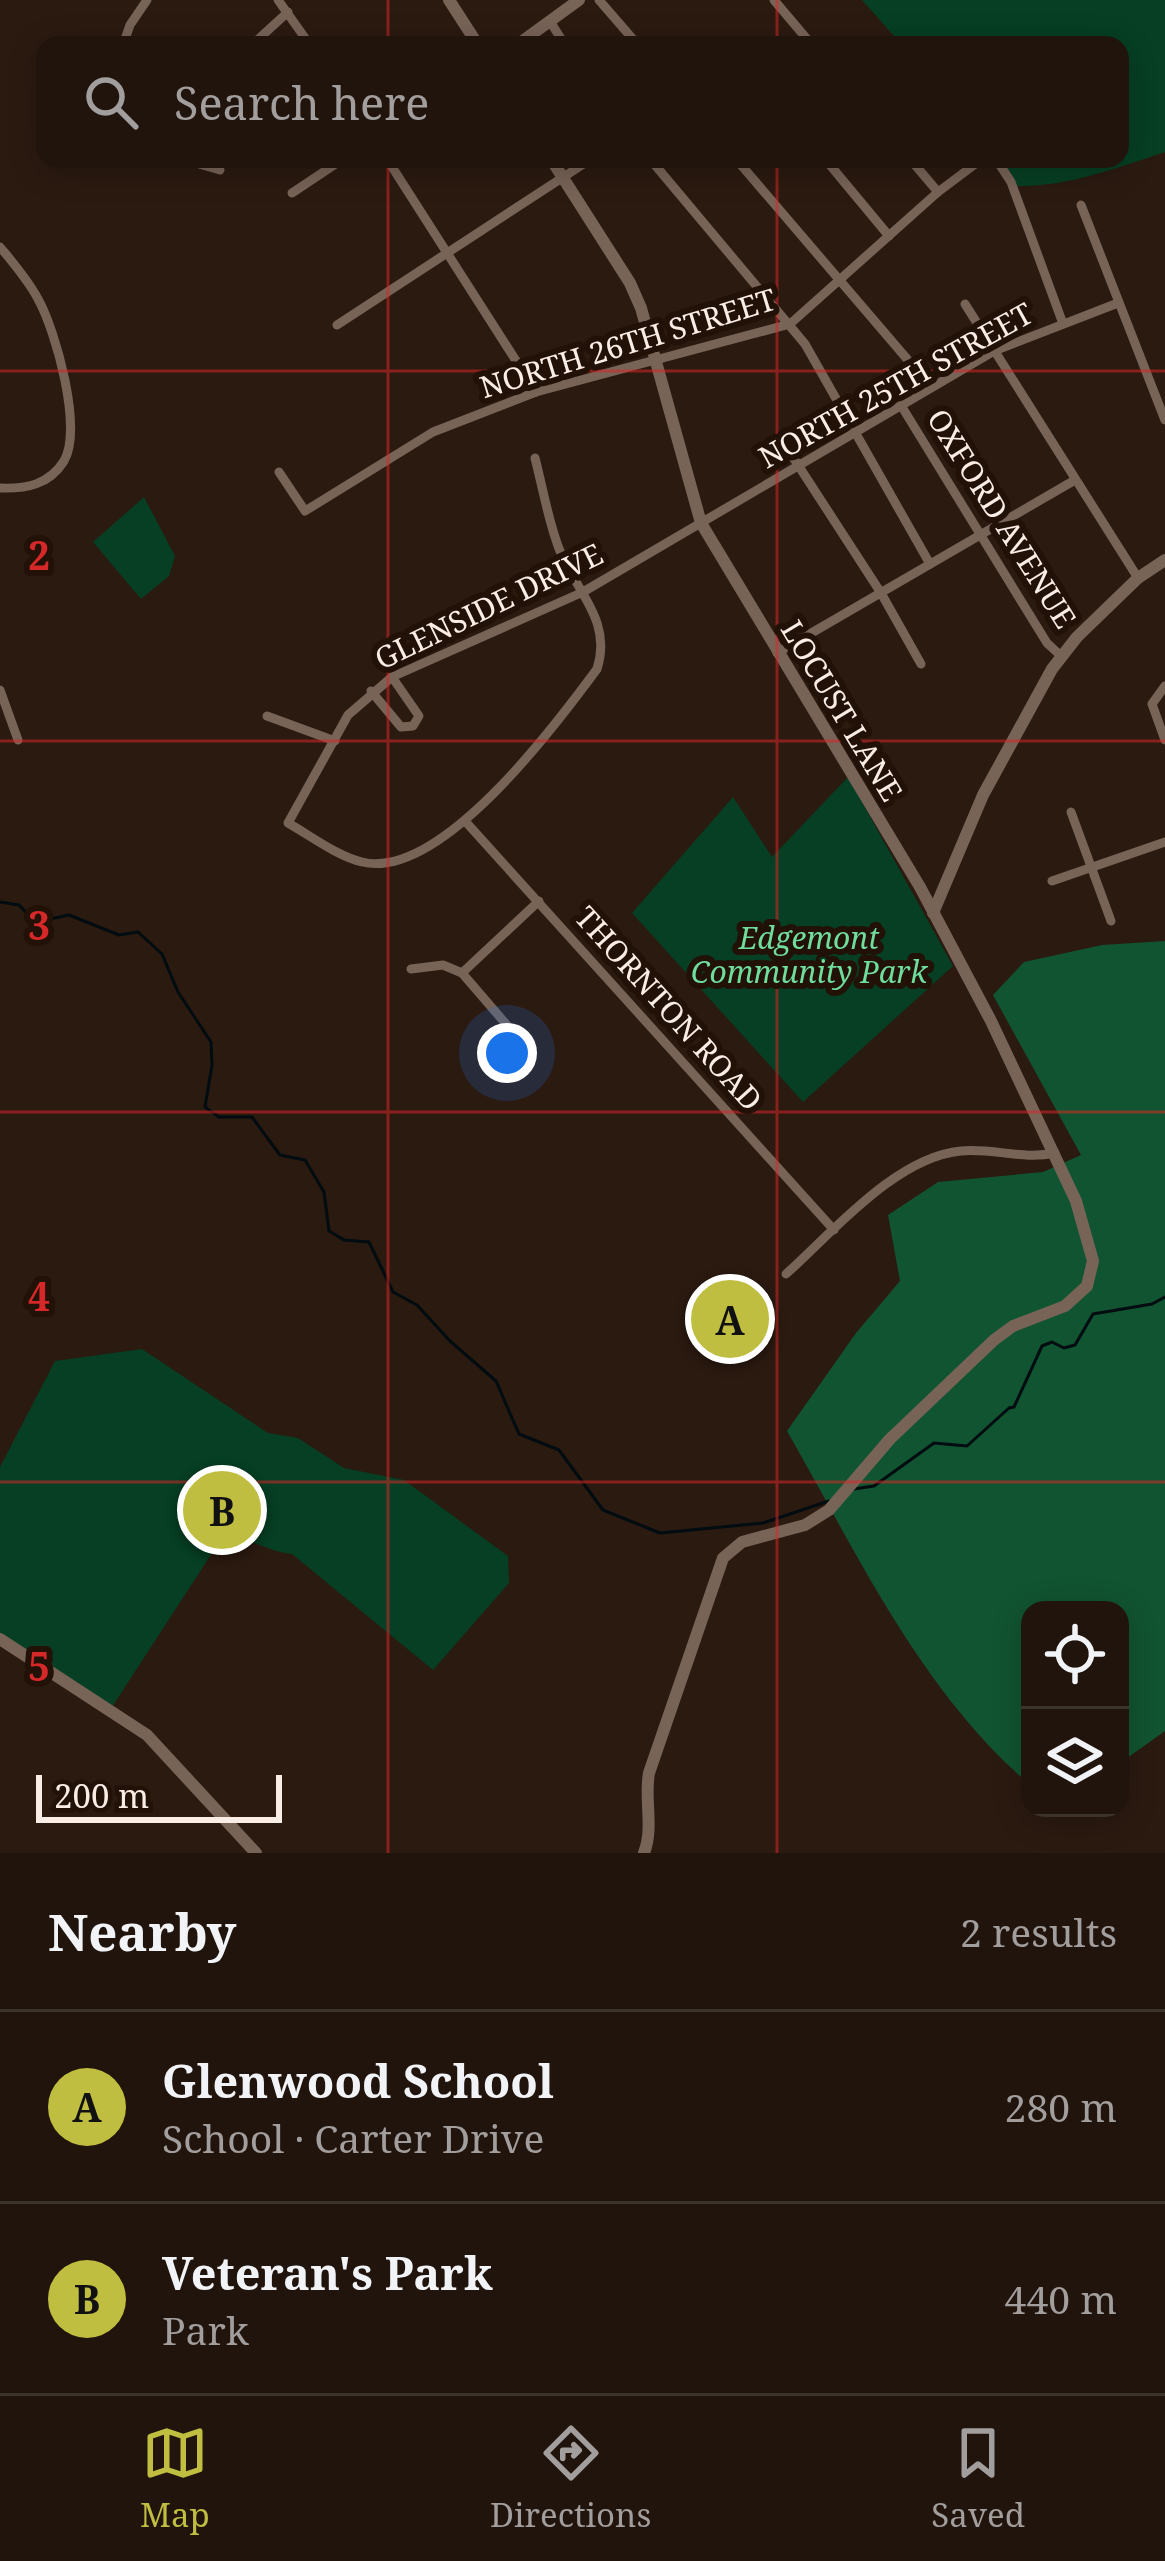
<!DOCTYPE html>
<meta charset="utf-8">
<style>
body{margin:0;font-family:"Noto Serif",serif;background:#281d15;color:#f1f3f6}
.controls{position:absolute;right:36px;bottom:36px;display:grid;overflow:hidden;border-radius:24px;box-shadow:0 6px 30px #0003}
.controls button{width:108px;height:108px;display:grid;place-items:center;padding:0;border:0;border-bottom:3px solid #3d332d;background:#20140c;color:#f1f3f6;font:60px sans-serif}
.scale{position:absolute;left:36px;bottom:30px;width:246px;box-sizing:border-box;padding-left:12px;border:6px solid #faede6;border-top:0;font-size:33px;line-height:42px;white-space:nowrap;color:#faede6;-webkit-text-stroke:9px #211107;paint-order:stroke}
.you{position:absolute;left:507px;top:1053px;width:42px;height:42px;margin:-30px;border:9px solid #fff;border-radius:50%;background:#1a73e8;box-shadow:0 0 0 18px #1a73e833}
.badge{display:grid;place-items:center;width:78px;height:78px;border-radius:50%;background:#c0be41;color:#111;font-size:39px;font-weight:700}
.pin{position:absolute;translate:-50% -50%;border:6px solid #fff;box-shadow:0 3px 12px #0006}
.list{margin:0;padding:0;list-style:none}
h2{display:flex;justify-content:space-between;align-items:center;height:156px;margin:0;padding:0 48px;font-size:51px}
h2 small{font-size:39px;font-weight:400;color:#a29e9d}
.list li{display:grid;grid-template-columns:78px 1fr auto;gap:36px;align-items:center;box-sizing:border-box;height:192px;padding:0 48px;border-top:3px solid #3d332d}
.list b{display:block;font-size:45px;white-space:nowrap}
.list p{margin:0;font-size:39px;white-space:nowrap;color:#a29e9d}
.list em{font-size:39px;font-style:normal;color:#a29e9d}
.icon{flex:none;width:66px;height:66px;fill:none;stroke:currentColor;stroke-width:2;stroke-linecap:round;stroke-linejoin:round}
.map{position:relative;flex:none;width:1165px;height:1853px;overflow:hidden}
.search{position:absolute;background:#20140c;box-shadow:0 6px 30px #0003;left:36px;right:36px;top:36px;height:132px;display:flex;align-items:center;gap:30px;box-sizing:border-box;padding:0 42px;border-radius:24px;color:#a29e9d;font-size:45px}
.sheet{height:540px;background:#20140c}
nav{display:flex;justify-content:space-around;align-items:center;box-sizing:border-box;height:168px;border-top:3px solid #3d332d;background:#20140c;font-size:33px;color:#a29e9d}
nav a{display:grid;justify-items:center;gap:6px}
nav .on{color:#c0be41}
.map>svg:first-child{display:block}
</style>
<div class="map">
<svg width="1165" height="1853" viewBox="0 0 1165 1853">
<rect width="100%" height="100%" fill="#2b1a10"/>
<g fill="#063f23">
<path d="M862,0h303v152c-48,16 -98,35 -149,34l-16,-27h120v-114h-218z"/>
<path d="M144,497l31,59 -6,20 -28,23 -48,-57z"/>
<path d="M848,777l105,189 -150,136 -171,-189 101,-116 39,60z"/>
<path d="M142,1349l126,84 30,5 46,30 60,12 104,76 1,27 -76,87 -141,-116c-34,-3 -45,-26 -78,-4l-102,157 -112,-73v-167l55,-106z"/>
</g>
<path fill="#115431" d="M1165,941v790l-45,32v-153h-90v175c-110,-95 -172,-230 -243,-354l69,-98 44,-52 -12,-66 50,-33 105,-10 38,-17 -88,-160 31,-33 78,-17z"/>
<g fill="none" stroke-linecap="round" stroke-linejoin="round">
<g stroke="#010c10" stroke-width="3">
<path d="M0,902l19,3 16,17 34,-7 50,20 19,-3 24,22 16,38 33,50 1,23 -7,42 14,10h33l28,38 25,5 19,32 5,39 15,9 25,2 24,50 24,13 33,36 46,40 23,53 40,16 44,60 57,23 103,-10 66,-22"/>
<path d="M854,1489l20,-3 60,-43 33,3 42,-38 5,-1 28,-61 10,-4 12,6 11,-3 18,-31 59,-10 13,-7"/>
</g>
<g stroke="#786357" stroke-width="9">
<path d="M278,0l32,45"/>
<path d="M599,0l39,45"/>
<path d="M774,0l38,45"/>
<path d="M551,23l14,22"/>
<path d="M123,45l7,-20 17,-25"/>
<path d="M252,45l36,-33"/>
<path d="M182,159l38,11"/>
<path d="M387,159l149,233"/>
<path d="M650,159l155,185 125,220"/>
<path d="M736,159l195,228"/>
<path d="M825,159l64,77"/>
<path d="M910,159l28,33"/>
<path d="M996,159l15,23 51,139"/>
<path d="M292,193l51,-34"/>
<path d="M1081,205l84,215"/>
<path d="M0,247c14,17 28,33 38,52 18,32 45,130 26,162 -15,24 -38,28 -64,27"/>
<path d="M965,304l173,274"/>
<path d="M337,325l254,-166"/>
<path d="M902,407l145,236 14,13"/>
<path d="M787,448l94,145 40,71"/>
<path d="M535,458c7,27 12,56 21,82 14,47 58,77 41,129 -42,57 -157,212 -235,193 -25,-6 -51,-26 -74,-39l60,-108 44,-38 191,-85 411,-241 124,-48"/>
<path d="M279,472l26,39 128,-79 103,-40 254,-68 148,-132 44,-33"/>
<path d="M777,653l298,-173"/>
<path d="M1165,686l-13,18 13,36"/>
<path d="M0,690l18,50"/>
<path d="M371,691l30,36 12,-1 6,-10 -27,-39"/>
<path d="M267,716l68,25"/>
<path d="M1071,812l40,109"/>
<path d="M465,821l369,409"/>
<path d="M1052,881l113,-39"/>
<path d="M411,969l32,-4 19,8 56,65"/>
<path d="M462,973l77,-72"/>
<path d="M786,1274c47,-42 110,-117 175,-123 33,-3 62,9 94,2"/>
</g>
<g stroke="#786357" stroke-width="12">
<path d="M449,0l29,45"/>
<path d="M517,45l62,-45"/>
<path d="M551,159l79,124 11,25 60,215 219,364 71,134 85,180 17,60 -6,25 -22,20 -52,20 -19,14 -104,99 -61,71 -24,15 -63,17 -19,16 -74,215c-5,27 5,54 -5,80"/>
<path d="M933,913l50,-118 69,-126 25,-32 61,-59 27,-18"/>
<path d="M0,1639l147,96 109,118"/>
</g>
</g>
<path fill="none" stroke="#d62828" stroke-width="3" stroke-opacity="0.55" d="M388,0v45M777,0v45M388,159v1694M777,159v1694M0,371h1165M0,741h1165M0,1112h1165M0,1482h1165"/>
<g text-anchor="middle" stroke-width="12" stroke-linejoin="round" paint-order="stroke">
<g font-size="30" fill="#faede6" stroke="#211107">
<text transform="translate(628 344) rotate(-17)" y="10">NORTH 26TH STREET</text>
<text transform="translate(896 386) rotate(-29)" y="10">NORTH 25TH STREET</text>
<text transform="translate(1001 519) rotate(58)" y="10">OXFORD AVENUE</text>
<text transform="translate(489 607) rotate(-26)" y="10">GLENSIDE DRIVE</text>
<text transform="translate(841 711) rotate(59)" y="10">LOCUST LANE</text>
<text transform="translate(668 1009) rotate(48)" y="10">THORNTON ROAD</text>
</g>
<g font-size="30" font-style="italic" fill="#6fdd9b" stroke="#211107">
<text x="809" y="949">Edgemont<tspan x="809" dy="34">Community Park</tspan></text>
</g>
</g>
<g font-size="39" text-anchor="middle" font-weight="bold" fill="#d62828" stroke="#211107" stroke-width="12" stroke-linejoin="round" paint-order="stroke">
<text x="39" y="570">2</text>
<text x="39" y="940">3</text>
<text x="39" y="1311">4</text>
<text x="39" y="1681">5</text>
</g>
</svg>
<div class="controls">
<button><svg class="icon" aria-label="locate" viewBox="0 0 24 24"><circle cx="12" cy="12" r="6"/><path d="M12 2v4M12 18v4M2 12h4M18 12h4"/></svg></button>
<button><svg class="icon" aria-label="layers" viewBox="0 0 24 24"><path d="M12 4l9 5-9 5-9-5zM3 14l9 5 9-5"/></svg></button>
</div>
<div class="scale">200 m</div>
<div class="you"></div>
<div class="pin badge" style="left:730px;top:1319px">A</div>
<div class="pin badge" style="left:222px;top:1510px">B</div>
<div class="search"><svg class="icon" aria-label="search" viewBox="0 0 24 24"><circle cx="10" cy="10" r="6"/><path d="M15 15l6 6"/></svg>Search here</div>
</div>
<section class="sheet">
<h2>Nearby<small>2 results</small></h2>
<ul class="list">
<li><span class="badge">A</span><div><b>Glenwood School</b><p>School · Carter Drive</p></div><em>280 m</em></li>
<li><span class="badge">B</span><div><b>Veteran's Park</b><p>Park</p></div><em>440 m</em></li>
</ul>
</section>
<nav>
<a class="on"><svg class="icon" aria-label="map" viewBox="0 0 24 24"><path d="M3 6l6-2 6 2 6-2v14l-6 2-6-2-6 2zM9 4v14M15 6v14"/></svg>Map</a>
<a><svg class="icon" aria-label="directions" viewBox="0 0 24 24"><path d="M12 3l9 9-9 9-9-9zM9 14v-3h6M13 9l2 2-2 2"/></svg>Directions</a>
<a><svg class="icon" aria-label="saved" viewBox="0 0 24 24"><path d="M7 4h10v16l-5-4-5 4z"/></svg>Saved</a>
</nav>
